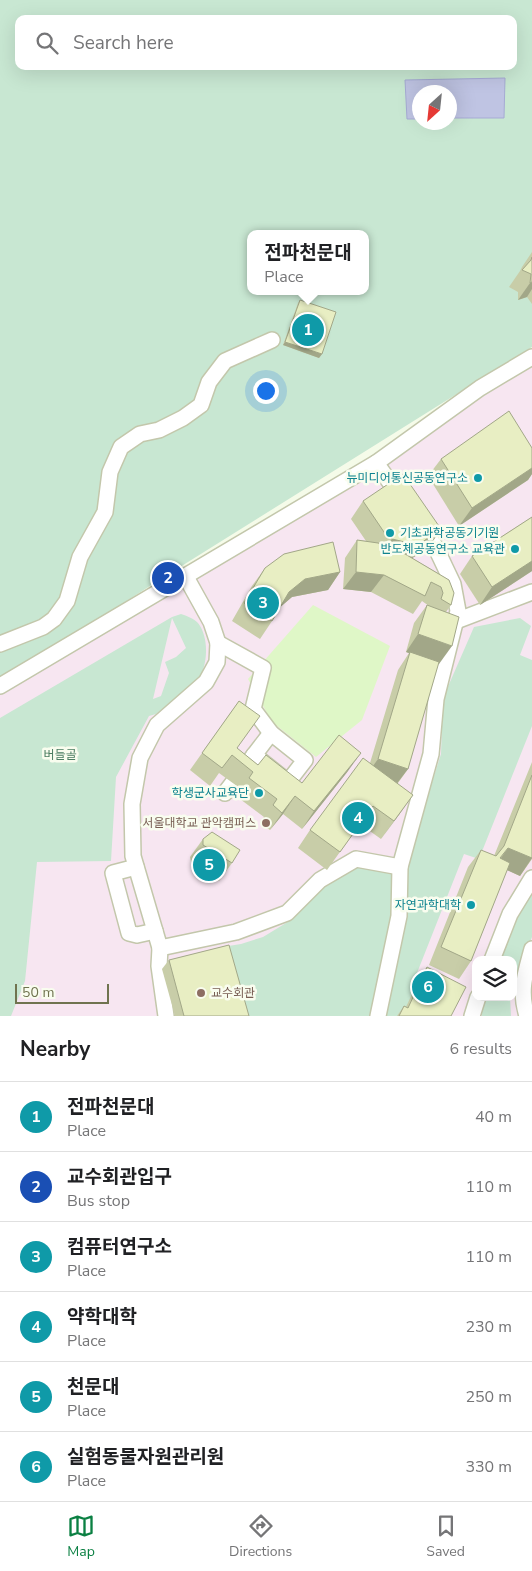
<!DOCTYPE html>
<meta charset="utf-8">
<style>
body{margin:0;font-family:"Nunito Sans","Noto Sans KR",sans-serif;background:#f2f2f2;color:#202124}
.controls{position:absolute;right:15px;bottom:15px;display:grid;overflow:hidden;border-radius:10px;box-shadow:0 5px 20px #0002}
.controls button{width:45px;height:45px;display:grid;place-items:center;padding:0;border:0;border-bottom:1px solid #e0e0e0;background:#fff;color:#202124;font:25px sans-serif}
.compass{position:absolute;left:412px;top:85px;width:45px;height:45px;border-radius:50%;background:#fff;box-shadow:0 5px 20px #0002;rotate:207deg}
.scale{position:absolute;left:15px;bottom:12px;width:94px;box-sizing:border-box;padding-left:5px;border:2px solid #70734f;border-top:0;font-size:14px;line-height:18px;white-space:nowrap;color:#70734f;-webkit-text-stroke:4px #f9fdef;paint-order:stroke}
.you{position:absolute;left:265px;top:390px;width:18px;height:18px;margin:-12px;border:4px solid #fff;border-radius:50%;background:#1a73e8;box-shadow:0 0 0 8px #1a73e833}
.badge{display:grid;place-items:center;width:32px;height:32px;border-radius:50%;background:#0b8043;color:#fff;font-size:16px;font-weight:700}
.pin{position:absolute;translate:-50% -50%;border:2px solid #fff;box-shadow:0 1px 5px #0006}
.popup{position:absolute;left:247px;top:230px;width:122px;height:65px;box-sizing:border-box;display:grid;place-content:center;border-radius:10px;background:#fff;filter:drop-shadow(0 1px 4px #0005);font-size:16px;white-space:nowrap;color:#757577}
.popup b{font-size:19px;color:#202124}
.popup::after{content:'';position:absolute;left:50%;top:100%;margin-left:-10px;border:10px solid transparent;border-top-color:#fff}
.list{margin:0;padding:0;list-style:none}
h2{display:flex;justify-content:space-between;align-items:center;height:65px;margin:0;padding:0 20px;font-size:21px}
h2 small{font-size:16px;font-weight:400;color:#757577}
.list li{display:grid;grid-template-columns:32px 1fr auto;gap:15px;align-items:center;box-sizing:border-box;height:70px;padding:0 20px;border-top:1px solid #e0e0e0}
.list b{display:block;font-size:19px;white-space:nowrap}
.list p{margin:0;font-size:16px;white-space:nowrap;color:#757577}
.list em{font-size:16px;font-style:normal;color:#757577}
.icon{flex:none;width:28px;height:28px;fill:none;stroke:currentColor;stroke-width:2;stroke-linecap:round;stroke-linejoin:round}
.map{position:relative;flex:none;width:532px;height:1016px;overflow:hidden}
.search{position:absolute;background:#fff;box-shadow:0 5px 20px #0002;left:15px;right:15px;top:15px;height:55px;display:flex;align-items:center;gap:12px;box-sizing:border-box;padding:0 18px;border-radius:10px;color:#757577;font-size:19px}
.sheet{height:485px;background:#fff}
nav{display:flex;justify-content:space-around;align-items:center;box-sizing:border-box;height:70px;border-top:1px solid #e0e0e0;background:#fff;font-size:14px;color:#757577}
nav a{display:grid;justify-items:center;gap:2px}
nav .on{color:#0b8043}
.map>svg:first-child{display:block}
</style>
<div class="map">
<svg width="532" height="1016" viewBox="0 0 532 1016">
<rect width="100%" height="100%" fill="#f5fbe9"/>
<path fill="#f7e6f1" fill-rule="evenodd" d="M532,366v650h-532v-330l186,-109 294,-189 44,-16zM476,960h37v37h-37z"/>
<g fill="#c8e7d2" fill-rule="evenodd">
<path d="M0,0h532v347l-376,235 -156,101zM19,19h494v47h-494zM420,92h30v30h-30zM250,234h116v57h-116z"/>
<path d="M181,614c6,2 12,4 17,9 12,15 10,46 -2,59 -11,12 -28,22 -40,32l-7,2 -33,61 -5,84 -74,1 -12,119 -14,35h-11v-298l172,-101zM172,618l14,30 -10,9 -11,5 4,11 -8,23 -8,3z"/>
<path d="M520,618l11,8 -11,29 12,5v66l-53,133 -15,-5 -47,119 6,3 -17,40h-21l19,-146 37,-116 2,-56 31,-71z"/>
<path d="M358,864l35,8 3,36 -21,108h-136l-17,-69 19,-3 22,-7 28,-17 32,-35z"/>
<path d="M530,892l2,1v44l-19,50v-27h-14l18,-48z"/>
<path d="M484,997h26l1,19h-29l-1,-9z"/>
</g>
<path fill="#dff7c7" d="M313,605l77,41 -28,74 -46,37 -44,-35 -24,-43z"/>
<path fill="#bfc4e3" stroke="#a6abd4" d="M505,78l-1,40h-54v-26h-30l-1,27h-12l-2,-39z"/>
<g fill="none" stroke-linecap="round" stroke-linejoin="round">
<defs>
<g id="minor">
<path d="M376,463l26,36"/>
<path d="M186,577l25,45 7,21 -1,19 -11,20 -49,43 -17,33 -8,46 1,52 27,92 76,-16 51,-19 33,-33 36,-21 44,8"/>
<path d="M456,621l76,-29"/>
<path d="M218,643l45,25 -10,41 18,24 34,27 -17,22 -34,-27"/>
<path d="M0,644l43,-17 11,-8 13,-18 13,-44 25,-45 5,-40 11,-25 19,-13 19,-4 24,-12 18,-13 8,-23 16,-21 47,-21"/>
<path d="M0,686l376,-223 104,-75 52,-31"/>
<path d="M225,793l46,-60"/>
<path d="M136,867l-23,6 16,60 8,2 18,-4"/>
<path d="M160,948l-1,18 7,50"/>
<path d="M492,960l18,-46 22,-36"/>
<path d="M378,1016l21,-100 1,-49 31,-113 5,-55 22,-88 -5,-27 -18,-38 -14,-20"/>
<path d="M472,1016l6,-19"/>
<path d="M527,1016c-8,-26 -2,-41 5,-67"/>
</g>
</defs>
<use href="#minor" stroke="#c3c7ab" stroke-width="18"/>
<use href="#minor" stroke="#fff" stroke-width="15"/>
</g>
<g fill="#c8cda8">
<path d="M532,252v52l-5,-7 -9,3v-8l-9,-5 11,-16 2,-4z"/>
<path d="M300,300l22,54 -3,4 -36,-13 15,-42z"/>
<path d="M532,448v26l-4,6 -69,46 -31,-50 13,-17z"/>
<path d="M363,501l78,28 -12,18 -17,11 37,22 2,25 -5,7 -7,52 -1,-1 -30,106 -10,14 3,29 -20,27 -21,-15 -33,46 -29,-22 12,-18 60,-67 28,-93 11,-17 -3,-1 8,-29 13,-18 2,1 -7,-5 -9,13 -42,-22 -28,-3 2,-31 12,-18 9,1 -15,-22z"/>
<path d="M532,517v54l-52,34 -20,-31 12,-18z"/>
<path d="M265,568l75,4 -12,18 -36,7 -11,9 -9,15 -12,18 -28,-18 20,-35z"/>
<path d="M239,701l-2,47 21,17 44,18 46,-12 -46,58 -19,-15 -13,16 -10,-7 4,-6 -28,-21 5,-7 -22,-16 -9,13 -20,-16z"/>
<path d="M532,762v97l-12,17 -13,-6 -36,91 -12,18 -30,-14 39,-98 13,-17 13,6z"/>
<path d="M203,839l29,24 -13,18 -28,-19 -1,-5z"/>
<path d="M169,960l80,56h-74l-13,-47z"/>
<path d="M427,967l24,49h-54l7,-10 2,1 14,-30z"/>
</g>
<g fill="#a2a788">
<path d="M532,282v7l-5,8 -9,3 12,-17z"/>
<path d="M285,342l37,12 -3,4 -36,-13z"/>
<path d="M532,468v6l-4,6 -69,46 13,-18z"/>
<path d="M441,529l-12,18 -24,16 -26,-7 13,-17z"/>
<path d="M532,561v10l-52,34 12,-18z"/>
<path d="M340,572l-12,18 -36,7 -15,13 12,-18 16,-13z"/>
<path d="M356,572l28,3 -13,17 -28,-3z"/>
<path d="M418,634l34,12 -13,18 -33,-12z"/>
<path d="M361,753l-13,18 -46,58 12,-18z"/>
<path d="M378,759l30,10 -13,17 -29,-10z"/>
<path d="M413,795l-12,17 -20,27 13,-18z"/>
<path d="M295,796l-12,18 -13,16 12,-17z"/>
<path d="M508,848l24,10 -12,18 -24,-11z"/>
</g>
<g fill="#e8eec3" stroke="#a2a788">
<path d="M532,257v25l-2,1 1,-9 -9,-4 9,-10z"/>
<path d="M300,300l36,12 -14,42 -37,-12z"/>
<path d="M509,411l23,37v20l-60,40 -31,-49z"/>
<path d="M403,474l38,55 -23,16 -26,-6 -6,-4 -23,-34z"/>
<path d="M532,517v44l-40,26 -20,-31z"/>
<path d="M357,540l21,3 22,8 49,29 5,13 -3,12 -10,-6 2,-6 -2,-6 -10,-5 -6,14 -41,-21 -28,-3z"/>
<path d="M333,542l7,30 -35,7 -16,13 -17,29 -28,-18 21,-35 19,-14z"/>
<path d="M427,605l32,12 -7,29 -34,-12z"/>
<path d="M410,652l29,10 -31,107 -30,-10z"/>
<path d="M239,701l21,15 -23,32 21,17 8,-10 36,28 37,-48 22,18 -47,58 -19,-15 -13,17 -9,-8 4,-6 -28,-21 4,-6 -21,-17 -10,13 -20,-15z"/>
<path d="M363,758l50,37 -19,26 -21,-15 -33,46 -30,-22z"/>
<path d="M532,775v83l-24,-10 -8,10 10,5 -39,98 -30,-14 40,-97 15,6 8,-10z"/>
<path d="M212,832l28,18 -8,13 -29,-18v-6z"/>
<path d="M229,945l20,71h-65l-15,-56z"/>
<path d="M427,967l39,20 -15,29h-52l5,-10 4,2z"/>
</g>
<g fill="#0f9aa8" stroke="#f9fdef" stroke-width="2">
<circle cx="478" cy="478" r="5"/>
<circle cx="390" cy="533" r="5"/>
<circle cx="515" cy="549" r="5"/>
<circle cx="259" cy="793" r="5"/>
<circle cx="471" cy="905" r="5"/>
</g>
<g fill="#8d6e63" stroke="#f9fdef" stroke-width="2">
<circle cx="266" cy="823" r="5"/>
<circle cx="201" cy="993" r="5"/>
</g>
<g text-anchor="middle" stroke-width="5" stroke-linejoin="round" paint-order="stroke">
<g font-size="12" fill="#0d838f" stroke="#f9fdef" text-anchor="end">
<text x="468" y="482">뉴미디어통신공동연구소</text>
<text x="400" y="537" text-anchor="start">기초과학공동기기원</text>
<text x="505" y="553">반도체공동연구소 교육관</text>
<text x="249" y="797">학생군사교육단</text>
<text x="461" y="909">자연과학대학</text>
</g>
<g font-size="12" fill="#4b7d61" stroke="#f9fdef">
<text x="60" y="759">버들골</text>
</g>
<g font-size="12" fill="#785e54" stroke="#f9fdef" text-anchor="end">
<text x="256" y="827">서울대학교 관악캠퍼스</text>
<text x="211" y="997" text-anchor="start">교수회관</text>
</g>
</g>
</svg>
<div class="controls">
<button><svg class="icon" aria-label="layers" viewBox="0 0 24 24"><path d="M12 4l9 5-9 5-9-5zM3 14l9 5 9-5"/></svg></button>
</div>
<svg class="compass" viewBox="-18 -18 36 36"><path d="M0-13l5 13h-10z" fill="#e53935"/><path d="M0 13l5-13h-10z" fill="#757577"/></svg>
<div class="scale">50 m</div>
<div class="you"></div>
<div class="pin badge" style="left:308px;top:330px;background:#0f9aa8">1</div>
<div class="popup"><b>전파천문대</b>Place</div>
<div class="pin badge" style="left:168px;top:578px;background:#1a4fb4">2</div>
<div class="pin badge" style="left:263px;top:603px;background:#0f9aa8">3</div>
<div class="pin badge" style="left:358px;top:818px;background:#0f9aa8">4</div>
<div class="pin badge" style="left:209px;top:865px;background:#0f9aa8">5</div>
<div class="pin badge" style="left:428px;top:987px;background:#0f9aa8">6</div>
<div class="search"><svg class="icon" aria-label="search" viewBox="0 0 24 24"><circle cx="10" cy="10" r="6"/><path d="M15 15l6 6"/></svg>Search here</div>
</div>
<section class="sheet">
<h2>Nearby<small>6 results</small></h2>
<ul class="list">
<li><span class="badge" style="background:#0f9aa8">1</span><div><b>전파천문대</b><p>Place</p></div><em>40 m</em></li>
<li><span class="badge" style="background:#1a4fb4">2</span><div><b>교수회관입구</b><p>Bus stop</p></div><em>110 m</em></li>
<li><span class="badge" style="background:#0f9aa8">3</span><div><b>컴퓨터연구소</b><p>Place</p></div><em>110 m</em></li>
<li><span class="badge" style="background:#0f9aa8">4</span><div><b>약학대학</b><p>Place</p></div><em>230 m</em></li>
<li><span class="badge" style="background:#0f9aa8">5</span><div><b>천문대</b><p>Place</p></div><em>250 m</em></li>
<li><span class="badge" style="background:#0f9aa8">6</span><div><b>실험동물자원관리원</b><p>Place</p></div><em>330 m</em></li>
</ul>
</section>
<nav>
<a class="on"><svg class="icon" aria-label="map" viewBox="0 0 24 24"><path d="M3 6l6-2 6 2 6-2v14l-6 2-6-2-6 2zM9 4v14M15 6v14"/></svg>Map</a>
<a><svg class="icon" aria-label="directions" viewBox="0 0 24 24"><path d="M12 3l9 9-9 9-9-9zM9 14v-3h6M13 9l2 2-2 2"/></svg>Directions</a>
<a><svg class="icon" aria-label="saved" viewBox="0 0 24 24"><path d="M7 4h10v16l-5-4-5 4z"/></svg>Saved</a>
</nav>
